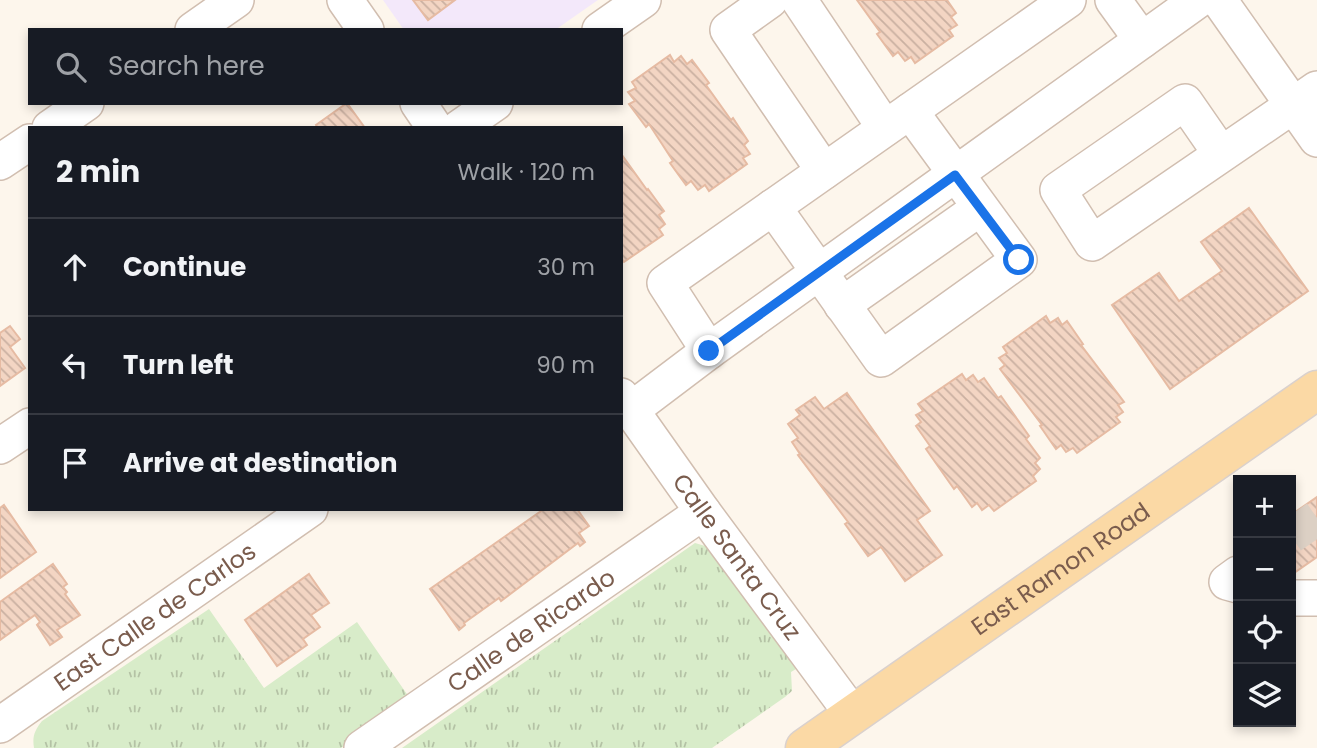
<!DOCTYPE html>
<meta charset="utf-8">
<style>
body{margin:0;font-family:Poppins,sans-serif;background:#242831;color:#f1f3f6}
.controls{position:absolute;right:21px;bottom:21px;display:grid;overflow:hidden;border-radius:0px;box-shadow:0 4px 10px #0003}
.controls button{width:63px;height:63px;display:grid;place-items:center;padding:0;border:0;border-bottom:2px solid #363941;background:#171b24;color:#f1f3f6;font:35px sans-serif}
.stop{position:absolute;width:21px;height:21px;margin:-16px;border:5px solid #1a73e8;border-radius:50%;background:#fff}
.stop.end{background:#1a73e8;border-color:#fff;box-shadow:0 2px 7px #0008}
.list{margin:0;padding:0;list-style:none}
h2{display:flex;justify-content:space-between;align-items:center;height:91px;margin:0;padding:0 28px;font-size:30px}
h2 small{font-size:23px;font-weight:400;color:#9ea1a6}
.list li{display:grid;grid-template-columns:46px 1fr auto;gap:21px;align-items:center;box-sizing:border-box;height:98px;padding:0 28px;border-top:2px solid #363941}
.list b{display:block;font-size:26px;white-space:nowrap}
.list em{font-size:23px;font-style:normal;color:#9ea1a6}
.icon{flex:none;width:38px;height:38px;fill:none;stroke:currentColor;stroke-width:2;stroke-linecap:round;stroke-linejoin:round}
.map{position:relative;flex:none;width:1317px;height:748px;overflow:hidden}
.search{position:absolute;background:#171b24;box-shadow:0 4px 10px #0003;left:28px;top:28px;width:595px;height:77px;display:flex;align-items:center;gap:18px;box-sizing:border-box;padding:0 24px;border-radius:0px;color:#9ea1a6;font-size:26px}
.panel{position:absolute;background:#171b24;box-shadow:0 4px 10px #0003;left:28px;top:126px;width:595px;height:385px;border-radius:0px}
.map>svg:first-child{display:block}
</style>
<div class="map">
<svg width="1317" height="748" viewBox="0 0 1317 748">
<defs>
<pattern id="grass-tufts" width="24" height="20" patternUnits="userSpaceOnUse" patternTransform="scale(1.75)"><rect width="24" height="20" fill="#d8ecc9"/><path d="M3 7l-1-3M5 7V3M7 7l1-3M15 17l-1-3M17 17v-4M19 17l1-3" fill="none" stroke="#b4c2a5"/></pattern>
<pattern id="building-back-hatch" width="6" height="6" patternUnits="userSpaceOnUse" patternTransform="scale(1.75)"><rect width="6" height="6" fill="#f3d5c3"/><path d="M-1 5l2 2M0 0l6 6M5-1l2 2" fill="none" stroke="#cab0a1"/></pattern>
</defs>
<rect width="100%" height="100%" fill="#fdf6ec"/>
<path fill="#f3e8fa" d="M383,0h215l-43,30h-151z"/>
<g fill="url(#grass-tufts)">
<path d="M695,543l17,5 84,121 -5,3 1,19 -7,6 -73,51h-310z"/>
<path d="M209,609l55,79 93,-66 54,78 -70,48h-307c-2,-12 1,-18 8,-27z"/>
</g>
<g fill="url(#building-back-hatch)" stroke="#e6bba3" stroke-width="2">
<path d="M413,0h42l-27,20z"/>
<path d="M857,0h90l9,13 -5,4 6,8 -8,5 4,6 -38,27 -4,-6 -6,4 -7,-9 -5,4 -16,-22 3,-2z"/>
<path d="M670,55l4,7 7,-6 6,8 5,-4 17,23 -3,2 25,35 2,-2 15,23 -4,4 6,9 -7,4 4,6 -38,27 -4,-6 -7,5 -7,-9 -5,4 -16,-22 3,-2 -24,-37 -3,3 -17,-23 6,-3 -7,-9 8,-4 -4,-6z"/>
<path d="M347,103l18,25h-47l-2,-3z"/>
<path d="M621,151l1,4 25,35 1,-1 16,22 -5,4 6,9 -6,5 4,6 -39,27 -3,-4z"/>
<path d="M1249,208l59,83 -138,98 -58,-84 47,-32 20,28 43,-30 -21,-29z"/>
<path d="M1046,316l4,7 8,-5 4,7 5,-4 16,23 -2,1 43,57 -6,3 5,7 -7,5 4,5 -43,31 -4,-5 -7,4 -5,-7 -5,4 -16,-23 2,-1 -42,-56 5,-4 -6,-7 8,-5 -4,-6z"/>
<path d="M10,326l10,13 -10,8 15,21 -25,18v-53z"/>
<path d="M962,374l4,6 7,-5 5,7 6,-4 14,20 3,-2 28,40 -3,3 14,19 -5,5 5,6 -7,7 3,5 -42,30 -5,-6 -7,5 -5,-7 -5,4 -15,-21 -3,3 -28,-40 4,-3 -14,-20 5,-4 -5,-7 7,-4 -5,-7z"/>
<path d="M847,393l83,118 -13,9 25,35 -37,26 -24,-34 -13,9 -23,-32 3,-2 -50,-67 2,-1 -8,-12 6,-4 -10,-14 12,-9 -4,-5 19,-13 9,12z"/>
<path d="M1317,497v60l-26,18v-60z"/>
<path d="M4,505l32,47 -36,26v-70z"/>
<path d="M544,509h33l12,17 -10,7 6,9 -5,4 -2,-3 -77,58 -2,-3 -35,25 1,2 -6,5 -29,-41z"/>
<path d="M53,564l14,20 -4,3 4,5 -2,2 15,21 -23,15 5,7 -12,8 -13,-20 3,-3 -5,-7 -35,25v-38z"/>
<path d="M309,574l20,29 -18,12 9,12 -17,12 4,6 -30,21 -32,-46z"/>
</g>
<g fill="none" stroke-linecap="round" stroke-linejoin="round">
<path stroke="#dcd0c4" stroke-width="35" stroke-dasharray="35 18" stroke-linecap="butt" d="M1291,536l26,-18"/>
<defs>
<g id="minor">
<path d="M345,0l21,30"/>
<path d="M770,0l-42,30 96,141"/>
<path d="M799,0l86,128"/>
<path d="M1068,0l-403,283 44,68 489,-351"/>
<path d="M1113,0l29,40"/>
<path d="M1219,0l98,139"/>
<path d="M193,30l43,-30"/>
<path d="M600,30l43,-30"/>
<path d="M418,103l17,25"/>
<path d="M50,128l36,-25"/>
<path d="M459,128l36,-25"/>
<path d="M1221,154l-36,-52 -127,88 34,53 225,-154"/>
<path d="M0,162l30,-20"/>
<path d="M773,207l108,152 138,-99 -109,-149"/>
<path d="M842,305l138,-97"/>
<path id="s1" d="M621,396l82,116 150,203"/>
<path d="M631,410l78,-59"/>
<path d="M0,446l30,-20"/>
<path d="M1238,574l-11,8 11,3"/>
<path d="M1291,598h26"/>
<path id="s2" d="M0,725l310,-216"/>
<path id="s3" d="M362,748l341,-236"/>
</g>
<g id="major">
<path id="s4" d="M805,748l512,-358"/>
</g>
</defs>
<use href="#minor" stroke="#d1beb0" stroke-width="38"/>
<use href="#major" stroke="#dad1cd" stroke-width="41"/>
<use href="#minor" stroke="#fff" stroke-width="35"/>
<use href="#major" stroke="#fbd9a5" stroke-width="38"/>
</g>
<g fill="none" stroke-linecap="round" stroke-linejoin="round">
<path stroke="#1a73e8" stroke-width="9" d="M709,351l246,-176 64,85"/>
</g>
<g text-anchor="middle" stroke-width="7" stroke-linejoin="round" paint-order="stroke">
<g font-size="24" fill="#7a5c4d" stroke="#fffaf3">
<text dy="8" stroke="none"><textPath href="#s1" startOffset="198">Calle Santa Cruz</textPath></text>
<text dy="8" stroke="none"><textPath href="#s4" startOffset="312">East Ramon Road</textPath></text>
<text dy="8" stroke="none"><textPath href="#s2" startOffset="189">East Calle de Carlos</textPath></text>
<text dy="8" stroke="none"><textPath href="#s3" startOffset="206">Calle de Ricardo</textPath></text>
</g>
</g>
</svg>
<div class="controls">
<button>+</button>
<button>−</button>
<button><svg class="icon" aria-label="locate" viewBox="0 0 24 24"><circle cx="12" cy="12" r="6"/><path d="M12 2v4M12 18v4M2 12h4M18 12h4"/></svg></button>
<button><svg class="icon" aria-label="layers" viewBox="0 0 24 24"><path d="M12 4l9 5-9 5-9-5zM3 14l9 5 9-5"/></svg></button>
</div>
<div class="stop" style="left:1019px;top:260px"></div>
<div class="stop end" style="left:709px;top:351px"></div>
<div class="search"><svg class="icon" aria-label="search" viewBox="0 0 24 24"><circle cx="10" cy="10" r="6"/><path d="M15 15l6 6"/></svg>Search here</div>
<section class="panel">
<h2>2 min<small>Walk · 120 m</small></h2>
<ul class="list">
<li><svg class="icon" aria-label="ahead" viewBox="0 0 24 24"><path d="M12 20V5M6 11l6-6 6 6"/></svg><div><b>Continue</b></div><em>30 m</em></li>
<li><svg class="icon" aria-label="left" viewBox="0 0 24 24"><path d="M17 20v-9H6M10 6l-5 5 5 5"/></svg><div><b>Turn left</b></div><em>90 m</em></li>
<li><svg class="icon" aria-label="arrive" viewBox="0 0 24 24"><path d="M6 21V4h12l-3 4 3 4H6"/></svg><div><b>Arrive at destination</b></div></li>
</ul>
</section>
</div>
